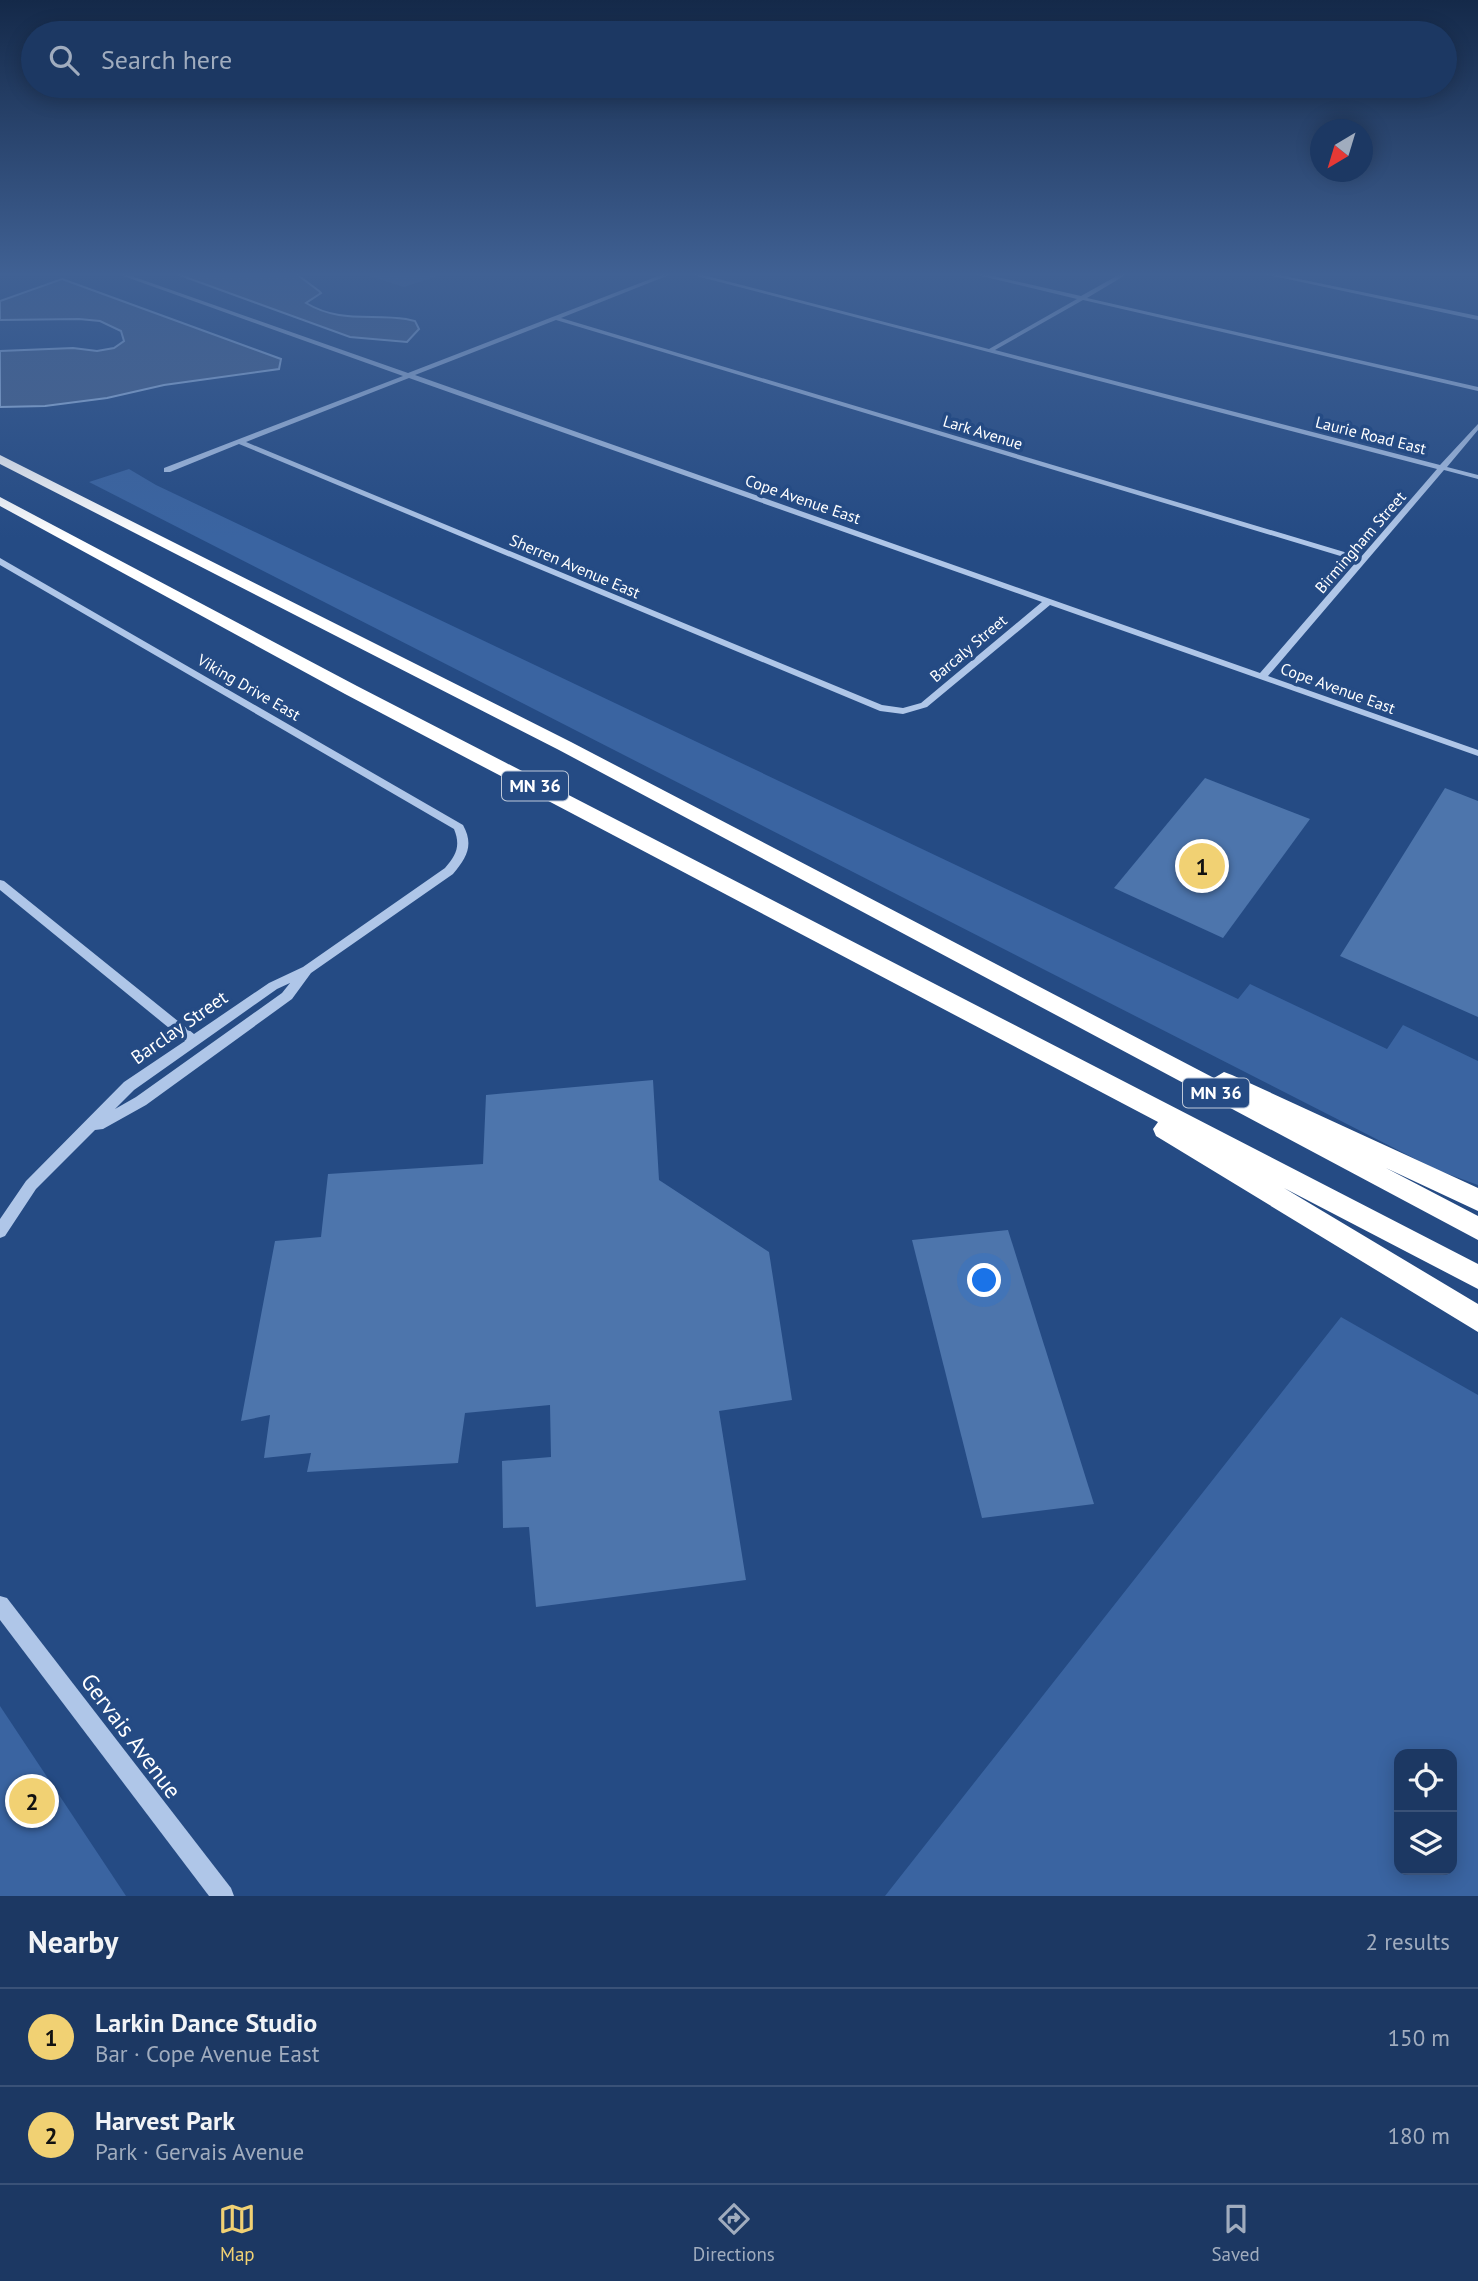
<!DOCTYPE html>
<meta charset="utf-8">
<style>
body{margin:0;font-family:"PT Sans",sans-serif;background:#29436c;color:#f1f3f6}
.controls{position:absolute;right:21px;bottom:21px;display:grid;overflow:hidden;border-radius:14px;box-shadow:0 4px 18px #0003}
.controls button{width:63px;height:63px;display:grid;place-items:center;padding:0;border:0;border-bottom:2px solid #3a5278;background:#1c3863;color:#f1f3f6;font:35px sans-serif}
.compass{position:absolute;left:1310px;top:119px;width:63px;height:63px;border-radius:50%;background:#1c3863;box-shadow:0 4px 18px #0003;rotate:218deg}
.you{position:absolute;left:985px;top:1281px;width:24px;height:24px;margin:-18px;border:5px solid #fff;border-radius:50%;background:#1a73e8;box-shadow:0 0 0 10px #1a73e833}
.badge{display:grid;place-items:center;width:46px;height:46px;border-radius:50%;background:#f1d173;color:#111;font-size:23px;font-weight:700}
.pin{position:absolute;translate:-50% -50%;border:4px solid #fff;box-shadow:0 2px 7px #0006}
.list{margin:0;padding:0;list-style:none}
h2{display:flex;justify-content:space-between;align-items:center;height:91px;margin:0;padding:0 28px;font-size:30px}
h2 small{font-size:23px;font-weight:400;color:#a0acbe}
.list li{display:grid;grid-template-columns:46px 1fr auto;gap:21px;align-items:center;box-sizing:border-box;height:98px;padding:0 28px;border-top:2px solid #3a5278}
.list b{display:block;font-size:26px;white-space:nowrap}
.list p{margin:0;font-size:23px;white-space:nowrap;color:#a0acbe}
.list em{font-size:23px;font-style:normal;color:#a0acbe}
.icon{flex:none;width:38px;height:38px;fill:none;stroke:currentColor;stroke-width:2;stroke-linecap:round;stroke-linejoin:round}
.map{position:relative;flex:none;width:1478px;height:1896px;overflow:hidden}
.search{position:absolute;background:#1c3863;box-shadow:0 4px 18px #0003;left:21px;right:21px;top:21px;height:77px;display:flex;align-items:center;gap:18px;box-sizing:border-box;padding:0 24px;border-radius:38px;color:#a0acbe;font-size:26px}
.sheet{height:287px;background:#1c3863}
nav{display:flex;justify-content:space-around;align-items:center;box-sizing:border-box;height:98px;border-top:2px solid #3a5278;background:#1c3863;font-size:19px;color:#a0acbe}
nav a{display:grid;justify-items:center;gap:4px}
nav .on{color:#f1d173}
.map>svg:first-child{display:block}
</style>
<div class="map">
<svg width="1478" height="1896" viewBox="0 0 1478 1896">
<rect width="100%" height="100%" fill="#254b84"/>
<g fill="#3a64a1" fill-rule="evenodd">
<path d="M360,273h87l-43,14z"/>
<path d="M129,469l27,16 1082,514 12,-15 137,65 16,-24 75,36v124l-41,-15 -1348,-688z"/>
<path d="M1341,1317l137,78v501h-593zM1452,1754v116h-53v-116z"/>
<path d="M0,1706l126,190h-126z"/>
</g>
<g fill="#47628c" stroke="#a3c1e8" stroke-width="2">
<path d="M174,273h121l24,18 2,2 -15,10c33,20 64,11 100,16l9,2 4,8 -12,13 -57,-5z"/>
<path d="M62,279l219,80 -2,10 -115,16 -57,13 -62,8 -45,1v-56l73,-3 24,3 17,-3 10,-7 -3,-10 -21,-10 -21,-2 -79,1v-19z"/>
</g>
<g fill="#4d75ac">
<path d="M1205,778l105,41 -87,119 -109,-50z"/>
<path d="M1445,788l33,13v216l-138,-61z"/>
<path d="M653,1080l6,100 110,72 23,148 -73,11 27,169 -210,27 -7,-80 -26,1 -1,-67 49,-4 -1,-52 -85,8 -7,50 -151,9 4,-19 -47,5 6,-43 -29,6 34,-180 46,-4 7,-63 155,-10 3,-69z"/>
<path d="M1008,1230l86,274 -112,14 -70,-278z"/>
</g>
<g fill="none" stroke-linecap="round" stroke-linejoin="round">
<g fill="#afc6e8" fill-rule="evenodd">
<path d="M115,273h8l285,100 258,-100h8l-113,45 800,239 76,-88 -752,-196h10l294,76 88,-50 -108,-26h10l102,23 41,-23h7l-42,25 391,89v4l-395,-91 -88,50 445,115 38,-41v6l-31,37 31,8v4l-34,-9 -176,206 210,74v6l-428,-151 -123,102 -24,7 -23,-3 -641,-267 -69,28h-6v-4l239,-92zM556,320l801,241 -97,112 -845,-298zM409,378l633,224 -121,101 -18,5 -21,-3 -636,-263z"/>
<path d="M1259,273h11l208,43v4z"/>
<path d="M0,558l463,267c11,20 4,32 -10,49l-142,99 -19,26 -146,106 -43,24 -8,1 -59,59 -31,47 -5,2v-19l26,-38 98,-99 61,-41 -185,-151v-10l4,1 190,153 75,-51 34,-16 142,-99c11,-13 16,-22 9,-39l-454,-264zM290,983l-8,10 -146,104 -21,12 19,-19 143,-101z"/>
<path d="M0,1596l7,2 224,290 3,8h-25l-209,-276z"/>
</g>
<g fill="#fff" fill-rule="evenodd">
<path d="M0,455l571,287 643,336 10,-6 8,3 246,113v23l-92,-43 92,48v24l-919,-490 -559,-286z"/>
<path d="M0,497l357,189 1121,578v25l-194,-101 194,116v28l-322,-196 -3,-7 5,-7 -813,-428 -345,-188z"/>
</g>
</g>
<linearGradient id="sky" x2="0" y2="1"><stop stop-color="#142949"/><stop offset="0.51" stop-color="#406194"/><stop offset="1" stop-color="#406194" stop-opacity="0"/></linearGradient>
<rect width="1478" height="538" fill="url(#sky)"/>
<g text-anchor="middle" stroke-width="7" stroke-linejoin="round" paint-order="stroke">
<g font-size="16" fill="#fff" stroke="#254b84">
<text transform="translate(983 432) rotate(17)" y="6">Lark Avenue</text>
<text transform="translate(1371 435) rotate(14)" y="6">Laurie Road East</text>
<text transform="translate(803 499) rotate(19)" y="6">Cope Avenue East</text>
<text transform="translate(1360 542) rotate(-49)" y="6">Birmingham Street</text>
<text transform="translate(575 566) rotate(23)" y="6">Sherren Avenue East</text>
<text transform="translate(968 648) rotate(-40)" y="6">Barcaly Street</text>
<text transform="translate(249 687) rotate(30)" y="6">Viking Drive East</text>
<text transform="translate(1338 688) rotate(20)" y="6">Cope Avenue East</text>
</g>
<g fill="#254b84" stroke="#bec9da" stroke-width="2">
<rect x="502" y="771.5" width="66" height="29" rx="5"/>
<rect x="1183" y="1078.5" width="66" height="29" rx="5"/>
</g>
<g font-size="18" font-weight="bold" fill="#fff">
<text x="535" y="792">MN 36</text>
<text x="1216" y="1099">MN 36</text>
</g>
<g font-size="19" fill="#fff" stroke="#254b84">
<text transform="translate(179 1027) rotate(-35)" y="7">Barclay Street</text>
</g>
<g font-size="23" fill="#fff" stroke="#254b84">
<text transform="translate(131 1736) rotate(53)" y="8">Gervais Avenue</text>
</g>
</g>
</svg>
<div class="controls">
<button><svg class="icon" aria-label="locate" viewBox="0 0 24 24"><circle cx="12" cy="12" r="6"/><path d="M12 2v4M12 18v4M2 12h4M18 12h4"/></svg></button>
<button><svg class="icon" aria-label="layers" viewBox="0 0 24 24"><path d="M12 4l9 5-9 5-9-5zM3 14l9 5 9-5"/></svg></button>
</div>
<svg class="compass" viewBox="-18 -18 36 36"><path d="M0-13l5 13h-10z" fill="#e53935"/><path d="M0 13l5-13h-10z" fill="#a0acbe"/></svg>
<div class="you"></div>
<div class="pin badge" style="left:1202px;top:866px">1</div>
<div class="pin badge" style="left:32px;top:1801px">2</div>
<div class="search"><svg class="icon" aria-label="search" viewBox="0 0 24 24"><circle cx="10" cy="10" r="6"/><path d="M15 15l6 6"/></svg>Search here</div>
</div>
<section class="sheet">
<h2>Nearby<small>2 results</small></h2>
<ul class="list">
<li><span class="badge">1</span><div><b>Larkin Dance Studio</b><p>Bar · Cope Avenue East</p></div><em>150 m</em></li>
<li><span class="badge">2</span><div><b>Harvest Park</b><p>Park · Gervais Avenue</p></div><em>180 m</em></li>
</ul>
</section>
<nav>
<a class="on"><svg class="icon" aria-label="map" viewBox="0 0 24 24"><path d="M3 6l6-2 6 2 6-2v14l-6 2-6-2-6 2zM9 4v14M15 6v14"/></svg>Map</a>
<a><svg class="icon" aria-label="directions" viewBox="0 0 24 24"><path d="M12 3l9 9-9 9-9-9zM9 14v-3h6M13 9l2 2-2 2"/></svg>Directions</a>
<a><svg class="icon" aria-label="saved" viewBox="0 0 24 24"><path d="M7 4h10v16l-5-4-5 4z"/></svg>Saved</a>
</nav>
